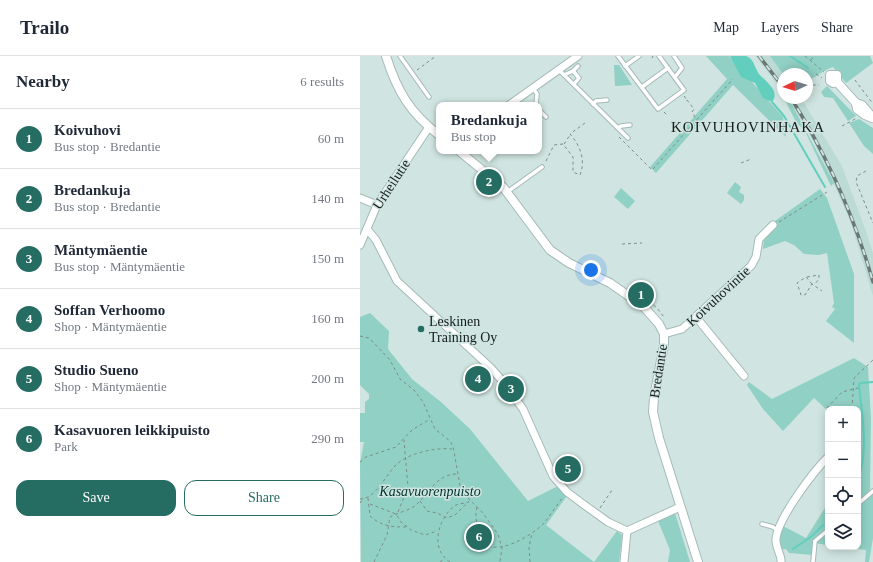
<!DOCTYPE html>
<meta charset="utf-8">
<style>
body{margin:0;font-family:Georgia,serif;background:#f6f6f7;color:#1f2937}
.controls{position:absolute;right:12px;bottom:12px;display:grid;overflow:hidden;border-radius:8px;box-shadow:0 2px 10px #0003}
.controls button{width:36px;height:36px;display:grid;place-items:center;padding:0;border:0;border-bottom:1px solid #e0e1e3;background:#fff;color:#1f2937;font:20px sans-serif}
.compass{position:absolute;left:417px;top:12px;width:36px;height:36px;border-radius:50%;background:#fff;box-shadow:0 2px 10px #0003;rotate:266deg}
.you{position:absolute;left:231px;top:214px;width:14px;height:14px;margin:-10px;border:3px solid #fff;border-radius:50%;background:#1a73e8;box-shadow:0 0 0 6px #1a73e833}
.badge{display:grid;place-items:center;width:26px;height:26px;border-radius:50%;background:#256c62;color:#fff;font-size:13px;font-weight:700}
.pin{position:absolute;translate:-50% -50%;border:2px solid #fff;box-shadow:0 1px 4px #0006}
.popup{position:absolute;left:76px;top:46px;width:106px;height:52px;box-sizing:border-box;display:grid;place-content:center;border-radius:8px;background:#fff;filter:drop-shadow(0 1px 3px #0005);font-size:13px;white-space:nowrap;color:#747a83}
.popup b{font-size:15px;color:#1f2937}
.popup::after{content:'';position:absolute;left:50%;top:100%;margin-left:-8px;border:8px solid transparent;border-top-color:#fff}
.list{margin:0;padding:0;list-style:none}
h2{display:flex;justify-content:space-between;align-items:center;height:52px;margin:0;padding:0 16px;font-size:17px}
h2 small{font-size:13px;font-weight:400;color:#747a83}
.list li{display:grid;grid-template-columns:26px 1fr auto;gap:12px;align-items:center;box-sizing:border-box;height:60px;padding:0 16px;border-top:1px solid #e0e1e3}
.list b{display:block;font-size:15px;white-space:nowrap}
.list p{margin:0;font-size:13px;white-space:nowrap;color:#747a83}
.list em{font-size:13px;font-style:normal;color:#747a83}
.actions{display:flex;gap:8px;padding:12px 16px}
.actions a{flex:1;padding:9px 0;border:1px solid #256c62;border-radius:12px;text-align:center;font-size:14px;color:#256c62}
.actions .main{background:#256c62;color:#fff}
.icon{flex:none;width:22px;height:22px;fill:none;stroke:currentColor;stroke-width:2;stroke-linecap:round;stroke-linejoin:round}
.map{position:relative;flex:none;width:513px;height:506px;overflow:hidden}
header{display:flex;align-items:center;gap:24px;box-sizing:border-box;height:56px;padding:0 20px;background:#fff;border-bottom:1px solid #e0e1e3}
header strong{font-size:19px}
nav{display:flex;gap:22px;margin-inline-start:auto;font-size:14px}
main{display:flex}
aside{flex:1;background:#fff}
.map>svg:first-child{display:block}
</style>
<header>
<strong>Trailo</strong>
<nav><a>Map</a><a>Layers</a><a>Share</a></nav>
</header>
<main>
<aside>
<h2>Nearby<small>6 results</small></h2>
<ul class="list">
<li><span class="badge">1</span><div><b>Koivuhovi</b><p>Bus stop · Bredantie</p></div><em>60 m</em></li>
<li><span class="badge">2</span><div><b>Bredankuja</b><p>Bus stop · Bredantie</p></div><em>140 m</em></li>
<li><span class="badge">3</span><div><b>Mäntymäentie</b><p>Bus stop · Mäntymäentie</p></div><em>150 m</em></li>
<li><span class="badge">4</span><div><b>Soffan Verhoomo</b><p>Shop · Mäntymäentie</p></div><em>160 m</em></li>
<li><span class="badge">5</span><div><b>Studio Sueno</b><p>Shop · Mäntymäentie</p></div><em>200 m</em></li>
<li><span class="badge">6</span><div><b>Kasavuoren leikkipuisto</b><p>Park</p></div><em>290 m</em></li>
</ul>
<div class="actions"><a class="main">Save</a><a>Share</a></div>
</aside>
<div class="map">
<svg width="513" height="506" viewBox="0 0 513 506">
<rect width="100%" height="100%" fill="#d0e5e1"/>
<g fill="#bcdbd4">
<path d="M395,0h15l13,18v17z"/>
<path d="M428,42h13l41,68 25,68 6,19v43l-23,-76 -35,-76z"/>
</g>
<g fill="#91d0c4">
<path d="M346,0h23l54,61 3,20 -53,-52 -77,88 -6,-6 77,-88z"/>
<path d="M410,0h100l3,7 -27,20 -13,-16c-10,3 -16,10 -26,14v-7h-24z"/>
<path d="M254,9h5l13,20 -17,1z"/>
<path d="M467,30l29,30 -8,5 -15,-23 -9,-1 -3,-5z"/>
<path d="M424,42h4l3,5 43,80 -3,3 -26,-55 -9,-9z"/>
<path d="M499,63l14,9v26l-9,-8 -15,-23z"/>
<path d="M375,126l6,5 -2,5 5,3v5l-3,4 -14,-11z"/>
<path d="M261,132l14,13 -7,8 -14,-12z"/>
<path d="M460,133l7,9 27,76v69l-28,-22 9,-12 -3,-2 2,-4 -7,-50 -8,2 -15,-1 -10,-9 -9,-4 -22,8 1,-11 12,-11 -1,-6z"/>
<path d="M10,257l19,18 -1,18 24,30 29,23 29,27 58,72 30,-15 9,10 -21,29 48,37 23,-31 5,4 -3,27h-258l-1,-99 4,-21h-4v-29h5v-11l4,-3v-5l-9,-9v-68z"/>
<path d="M494,302l14,9 3,52 -1,72h3v47l-4,24h-4l1,-12 -21,-3h13v-79l2,-2 -2,-2v-55h-30v2l-14,-13 -31,33 -20,-22 -16,-24 2,-3 23,17z"/>
<path d="M468,447v42l-15,-2 -1,12 -23,-2 -3,-4 -7,1 -1,-5 5,-19 23,12z"/>
<path d="M315,457l15,49h-22l2,-12 -12,-29z"/>
</g>
<path fill="#62cfbe" d="M370,0c5,0 12,0 16,0 8,2 9,13 13,18 6,7 22,17 13,28l-9,-4 -8,-15 -14,-6z"/>
<g fill="none" stroke-linecap="round" stroke-linejoin="round">
<g stroke="#62cfbe" stroke-width="2">
<path d="M430,0l18,12"/>
<path d="M412,46l12,14 41,71"/>
<path d="M498,424c11,-30 4,-64 1,-95l2,-2 12,-1"/>
<path d="M433,493l19,-13 11,-11"/>
</g>
<defs>
<g id="service">
<path d="M40,0l29,41"/>
<path d="M258,0l40,53 26,-19 -25,-34"/>
<path d="M314,0l8,12 -7,9"/>
<path d="M265,10l14,-10"/>
<path d="M199,14l69,68"/>
<path d="M213,15l6,7 -5,6"/>
<path d="M204,19l9,-4 5,-5"/>
<path d="M282,31l26,-19"/>
<path d="M173,32l4,6 -1,11"/>
<path d="M233,48l3,-3 11,-1"/>
<path d="M179,54l7,7"/>
<path d="M258,72l3,-2 9,-1"/>
<path d="M147,136l35,-25"/>
<path d="M498,448l15,-13"/>
<path d="M402,468l11,3 5,4"/>
<path d="M453,506l2,-21 13,-11"/>
</g>
<g id="minor">
<path d="M149,49l69,-49"/>
<path d="M0,142l17,7"/>
<path d="M7,173l9,11 21,41 94,87 14,16 18,25 30,67 14,16 16,12 25,18 19,9 53,-24"/>
<path d="M0,189l17,-40 52,-78"/>
<path d="M336,261l48,59"/>
<path d="M304,278l18,-5 69,-63 5,-9 3,-18 14,-14"/>
<path d="M264,506l3,-31"/>
<path d="M421,506c1,-7 -6,-14 -5,-24 3,-21 37,-66 52,-81"/>
</g>
<g id="tertiary">
<path d="M26,0c11,35 24,57 53,79"/>
<path d="M477,26l-4,1 -3,-2v-6h7v7l19,21 1,6 8,6 7,3"/>
<path d="M496,47l6,2 11,13"/>
<path d="M99,95l44,36 47,63 19,13 41,20 33,23 16,18 5,10v11l-10,52 -1,15 6,26 39,124"/>
</g>
</defs>
<use href="#service" stroke="#a5bab6" stroke-width="5.5"/>
<use href="#minor" stroke="#a5bab6" stroke-width="9"/>
<use href="#tertiary" stroke="#a5bab6" stroke-width="10"/>
<g stroke="#7d8d89" stroke-width="1" stroke-dasharray="3 3" stroke-linecap="butt">
<path d="M445,0l19,16"/>
<path d="M292,2l1,-2"/>
<path d="M451,4l3,-4"/>
<path d="M57,14l19,-14"/>
<path d="M456,18l6,4"/>
<path d="M495,24l18,24"/>
<path d="M447,27l4,2h8"/>
<path d="M324,40l3,4 -1,1"/>
<path d="M327,44l7,9 -2,3 8,14"/>
<path d="M304,56l3,3"/>
<path d="M482,70l15,-8"/>
<path d="M259,81l33,33 81,-91"/>
<path d="M204,88l6,-9"/>
<path d="M186,105l8,-16 9,-1 10,13v15l7,3c6,-15 0,-30 -10,-41l15,-11"/>
<path d="M381,107l10,-4"/>
<path d="M506,115l-9,5 -1,6 17,41"/>
<path d="M419,166l48,-30"/>
<path d="M262,188l20,-1"/>
<path d="M447,221l12,-2v4l-5,6"/>
<path d="M452,228l-6,-7 -9,6 4,12h4l7,-11 10,7"/>
<path d="M289,245l8,7 7,9"/>
<path d="M0,280l9,2 21,22 10,19 14,11 9,12 12,27 15,12 3,5 8,45 21,21 16,22 4,14 -2,14"/>
<path d="M467,352l15,-16 16,-4"/>
<path d="M492,353l2,-31 19,-18"/>
<path d="M0,406l6,-5 30,-10 16,-17 18,-11"/>
<path d="M205,415l3,7"/>
<path d="M8,442l2,18c11,10 21,11 36,11"/>
<path d="M0,443c16,0 26,-25 37,-35 12,-11 40,-17 55,-15"/>
<path d="M60,445l7,10 10,2 10,5 8,-3 11,-11"/>
<path d="M0,447l3,-4"/>
<path d="M10,448l26,10 5,8 10,8 14,5 12,-4"/>
<path d="M117,451c-3,11 1,20 4,30 8,25 53,-2 64,-15 6,-8 12,-17 18,-25"/>
<path d="M240,452l12,-18"/>
<path d="M38,456l10,-25 -4,-47"/>
<path d="M14,506l13,-27 3,-18c7,-4 17,-6 23,-10 16,-11 21,-32 43,-33"/>
<path d="M80,506l4,-3"/>
<path d="M90,506c-21,-13 -12,-45 6,-57 4,-2 10,-1 14,-4"/>
<path d="M170,506l-1,-15 3,-14"/>
</g>
<use href="#service" stroke="#fff" stroke-width="3.5"/>
<use href="#minor" stroke="#fff" stroke-width="7"/>
<use href="#tertiary" stroke="#fff" stroke-width="8"/>
<defs>
<g id="rail">
<path d="M399,0l24,31"/>
<path d="M431,42c37,59 63,117 82,184"/>
</g>
</defs>
<use href="#rail" stroke="#6b7976" stroke-width="3.5"/>
<use href="#rail" stroke="#d0e5e1" stroke-width="2" stroke-dasharray="6" stroke-linecap="butt"/>
</g>
<circle fill="#256c62" stroke="#d0e5e1" stroke-width="1.5" cx="61" cy="273" r="4"/>
<g text-anchor="middle" stroke-width="3" stroke-linejoin="round" paint-order="stroke">
<g font-size="14" fill="#141c1a" stroke="#d0e5e1">
<text transform="translate(31 128) rotate(-57)" y="5">Urheilutie</text>
<text transform="translate(358 240) rotate(-43)" y="5">Koivuhovintie</text>
<text transform="translate(298 315) rotate(-81)" y="5">Bredantie</text>
</g>
<g font-size="14" fill="#141c1a" stroke="#d0e5e1" text-anchor="start">
<text x="69" y="270">Leskinen<tspan x="69" dy="16">Training Oy</tspan></text>
</g>
<g font-size="14" font-style="italic" fill="#00332d" stroke="#d0e5e1">
<text x="70" y="440">Kasavuorenpuisto</text>
</g>
<g font-size="15" letter-spacing="1" fill="#141c1a" stroke="#d0e5e1">
<text x="388" y="76">KOIVUHOVINHAKA</text>
</g>
</g>
</svg>
<div class="controls">
<button>+</button>
<button>−</button>
<button><svg class="icon" aria-label="locate" viewBox="0 0 24 24"><circle cx="12" cy="12" r="6"/><path d="M12 2v4M12 18v4M2 12h4M18 12h4"/></svg></button>
<button><svg class="icon" aria-label="layers" viewBox="0 0 24 24"><path d="M12 4l9 5-9 5-9-5zM3 14l9 5 9-5"/></svg></button>
</div>
<svg class="compass" viewBox="-18 -18 36 36"><path d="M0-13l5 13h-10z" fill="#e53935"/><path d="M0 13l5-13h-10z" fill="#747a83"/></svg>
<div class="you"></div>
<div class="pin badge" style="left:281px;top:239px">1</div>
<div class="pin badge" style="left:129px;top:126px">2</div>
<div class="popup"><b>Bredankuja</b>Bus stop</div>
<div class="pin badge" style="left:151px;top:333px">3</div>
<div class="pin badge" style="left:118px;top:323px">4</div>
<div class="pin badge" style="left:208px;top:413px">5</div>
<div class="pin badge" style="left:119px;top:481px">6</div>
</div>
</main>
